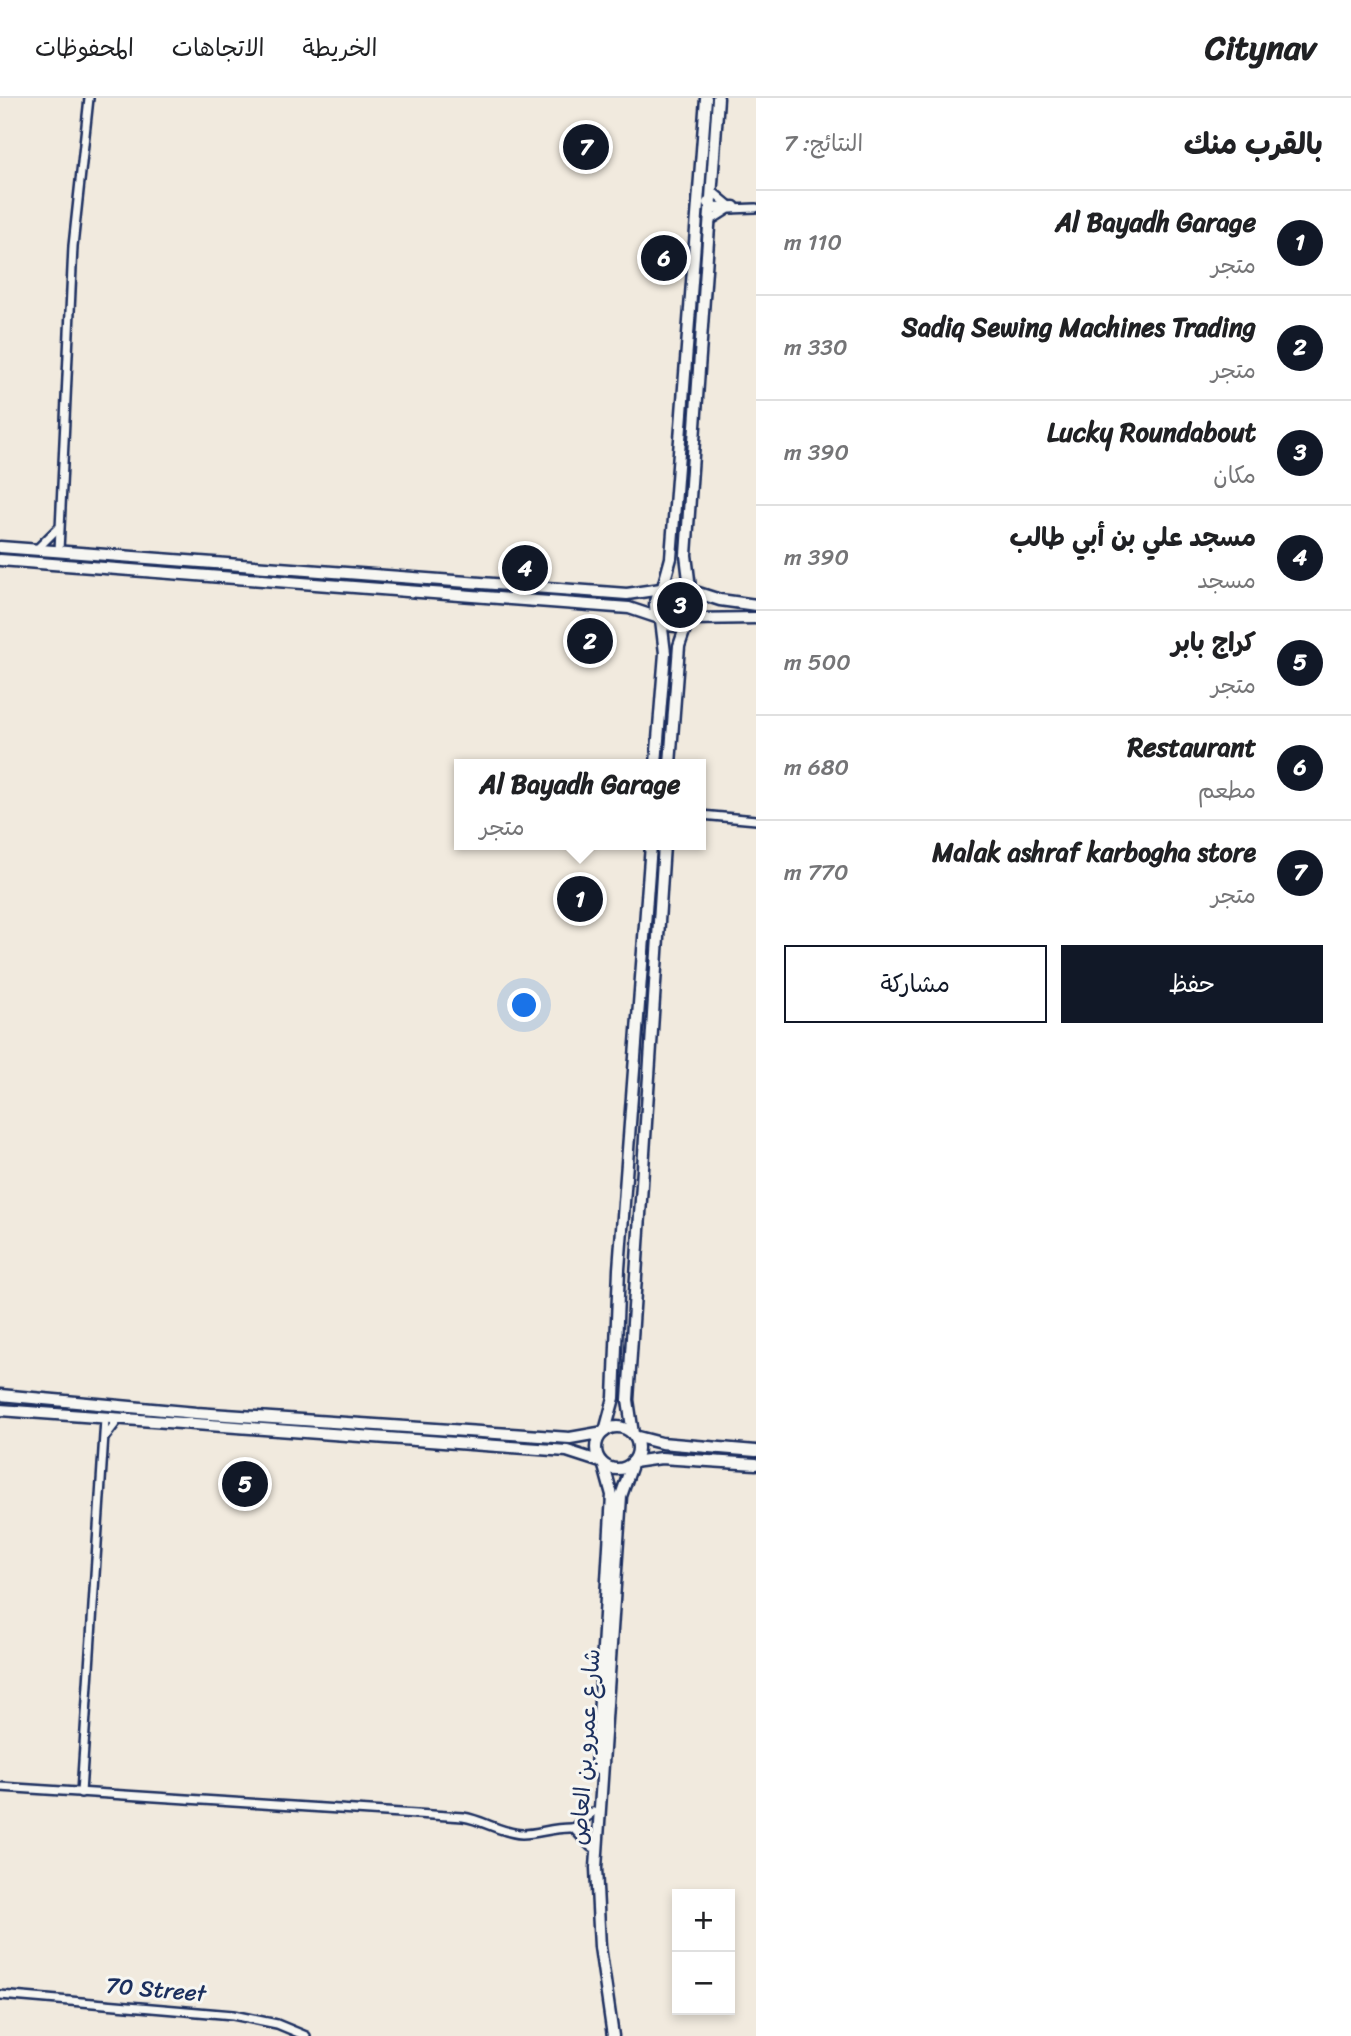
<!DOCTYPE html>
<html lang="ar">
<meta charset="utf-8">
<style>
body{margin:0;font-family:Sriracha,"Playpen Sans Arabic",sans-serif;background:#f2f2f2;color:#202124;direction:rtl}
.controls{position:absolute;right:21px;bottom:21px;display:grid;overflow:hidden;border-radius:0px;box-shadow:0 4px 10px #0003}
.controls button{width:63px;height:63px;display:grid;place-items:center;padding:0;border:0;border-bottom:2px solid #e0e0e0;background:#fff;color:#202124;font:35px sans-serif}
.you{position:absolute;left:525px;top:908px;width:24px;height:24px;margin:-18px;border:5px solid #fff;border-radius:50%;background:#1a73e8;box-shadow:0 0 0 10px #1a73e833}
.badge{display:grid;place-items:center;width:46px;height:46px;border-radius:50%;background:#111827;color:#fff;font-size:23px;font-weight:700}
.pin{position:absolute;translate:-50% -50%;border:4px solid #fff;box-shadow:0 2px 7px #0006}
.popup{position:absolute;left:454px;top:661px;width:252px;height:91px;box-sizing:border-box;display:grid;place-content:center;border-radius:0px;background:#fff;filter:drop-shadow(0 2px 5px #0005);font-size:23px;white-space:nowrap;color:#757577}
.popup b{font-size:26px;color:#202124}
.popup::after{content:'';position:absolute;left:50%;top:100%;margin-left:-14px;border:14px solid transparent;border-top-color:#fff}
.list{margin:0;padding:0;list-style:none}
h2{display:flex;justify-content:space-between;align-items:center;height:91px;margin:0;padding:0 28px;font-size:30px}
h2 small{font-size:23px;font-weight:400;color:#757577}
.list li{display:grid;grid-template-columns:46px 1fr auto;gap:21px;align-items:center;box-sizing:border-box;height:105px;padding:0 28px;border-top:2px solid #e0e0e0}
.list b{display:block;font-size:26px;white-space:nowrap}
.list p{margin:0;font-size:23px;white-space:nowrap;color:#757577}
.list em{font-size:23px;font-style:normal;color:#757577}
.actions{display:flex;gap:14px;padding:21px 28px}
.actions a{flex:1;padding:16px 0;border:2px solid #111827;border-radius:0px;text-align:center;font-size:24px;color:#111827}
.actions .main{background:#111827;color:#fff}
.map{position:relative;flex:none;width:756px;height:1938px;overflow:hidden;direction:ltr}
header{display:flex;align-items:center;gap:42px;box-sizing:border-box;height:98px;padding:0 35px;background:#fff;border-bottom:2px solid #e0e0e0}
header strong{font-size:33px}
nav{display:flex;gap:38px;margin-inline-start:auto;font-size:24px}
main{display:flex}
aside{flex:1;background:#fff}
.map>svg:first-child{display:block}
</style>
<header>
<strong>Citynav</strong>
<nav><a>الخريطة</a><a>الاتجاهات</a><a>المحفوظات</a></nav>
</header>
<main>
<aside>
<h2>بالقرب منك<small>النتائج: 7</small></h2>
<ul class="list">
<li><span class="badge">1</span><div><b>Al Bayadh Garage</b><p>متجر</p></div><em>110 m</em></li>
<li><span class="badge">2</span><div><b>Sadiq Sewing Machines Trading</b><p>متجر</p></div><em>330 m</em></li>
<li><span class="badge">3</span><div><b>Lucky Roundabout</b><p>مكان</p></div><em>390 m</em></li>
<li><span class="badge">4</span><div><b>مسجد علي بن أبي طالب</b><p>مسجد</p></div><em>390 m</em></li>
<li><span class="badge">5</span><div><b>كراج بابر</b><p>متجر</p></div><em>500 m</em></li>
<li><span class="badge">6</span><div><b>Restaurant</b><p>مطعم</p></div><em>680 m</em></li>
<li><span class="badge">7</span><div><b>Malak ashraf karbogha store</b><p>متجر</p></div><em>770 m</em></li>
</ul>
<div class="actions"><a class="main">حفظ</a><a>مشاركة</a></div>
</aside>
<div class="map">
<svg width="756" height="1938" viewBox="0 0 756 1938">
<rect width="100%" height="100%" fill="#f1eade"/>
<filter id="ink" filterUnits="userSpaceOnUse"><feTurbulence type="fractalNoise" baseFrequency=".0143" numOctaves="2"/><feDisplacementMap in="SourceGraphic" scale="14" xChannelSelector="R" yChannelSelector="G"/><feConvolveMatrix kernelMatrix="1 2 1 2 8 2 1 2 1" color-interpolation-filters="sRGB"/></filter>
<g filter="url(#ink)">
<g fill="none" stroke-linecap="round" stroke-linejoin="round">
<defs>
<g id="street">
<path d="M712,93l18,15"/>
<path d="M710,123l19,-12 27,-1"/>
<path d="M36,452l21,-21"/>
<path d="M59,453l14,-305 16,-148"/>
<path d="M701,717l55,5"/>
<path d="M105,1339l13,-17"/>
<path d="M0,1689l463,30c21,3 37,16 59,17 17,0 31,-7 51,-6l18,19"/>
<path d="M81,1695l24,-374"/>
<path d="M573,1730l20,-16"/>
<path d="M0,1897l233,20 44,9 29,12"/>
</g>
<g id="secondary">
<path d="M708,105l7,5 19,-1"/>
<path d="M0,449l627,47 34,-5"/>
<path d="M0,462l629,48 30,10"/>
<circle cx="676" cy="507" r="21"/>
<path d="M663,489l8,-29 35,-460"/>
<path d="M690,490l-4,-33 32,-457"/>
<path d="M692,493l28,9 36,5"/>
<path d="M691,521l65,-1"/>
<path d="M656,666l9,-111 -4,-33"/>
<path d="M670,666l9,-118 8,-23"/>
<path d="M0,1297l196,18 374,25 34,-6"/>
<path d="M0,1312l567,41 34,11"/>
<circle cx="617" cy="1350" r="21"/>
<path d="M605,1333l9,-33 5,-129 32,-424"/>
<path d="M633,1336l-5,-34 36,-555"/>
<path d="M634,1338l27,7 95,8"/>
<path d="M633,1364l28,-4 95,6"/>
<path d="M596,1670l16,-273 -8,-29"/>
<path d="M613,1938l-13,-89 -4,-79 25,-372 12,-34"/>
</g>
</defs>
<use href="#street" stroke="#1b2f5e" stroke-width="12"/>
<use href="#secondary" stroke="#1b2f5e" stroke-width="15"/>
<use href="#street" stroke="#f6f6f2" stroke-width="7"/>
<use href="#secondary" stroke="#f6f6f2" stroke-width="10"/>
</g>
</g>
<g text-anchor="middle" stroke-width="6" stroke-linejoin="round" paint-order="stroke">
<g font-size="23" fill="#1b2f5e" stroke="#f6f6f2">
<text transform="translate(585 1649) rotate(-86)" y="8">شارع عمرو بن العاص</text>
<text transform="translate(156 1891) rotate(5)" y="8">70 Street</text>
</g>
</g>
</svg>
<div class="controls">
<button>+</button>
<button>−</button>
</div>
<div class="you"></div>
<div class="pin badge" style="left:580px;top:801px">1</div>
<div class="popup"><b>Al Bayadh Garage</b>متجر</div>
<div class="pin badge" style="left:590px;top:543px">2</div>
<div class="pin badge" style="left:680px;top:507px">3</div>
<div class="pin badge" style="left:525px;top:470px">4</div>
<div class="pin badge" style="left:245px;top:1386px">5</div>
<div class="pin badge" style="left:664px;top:160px">6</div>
<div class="pin badge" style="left:586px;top:49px">7</div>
</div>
</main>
